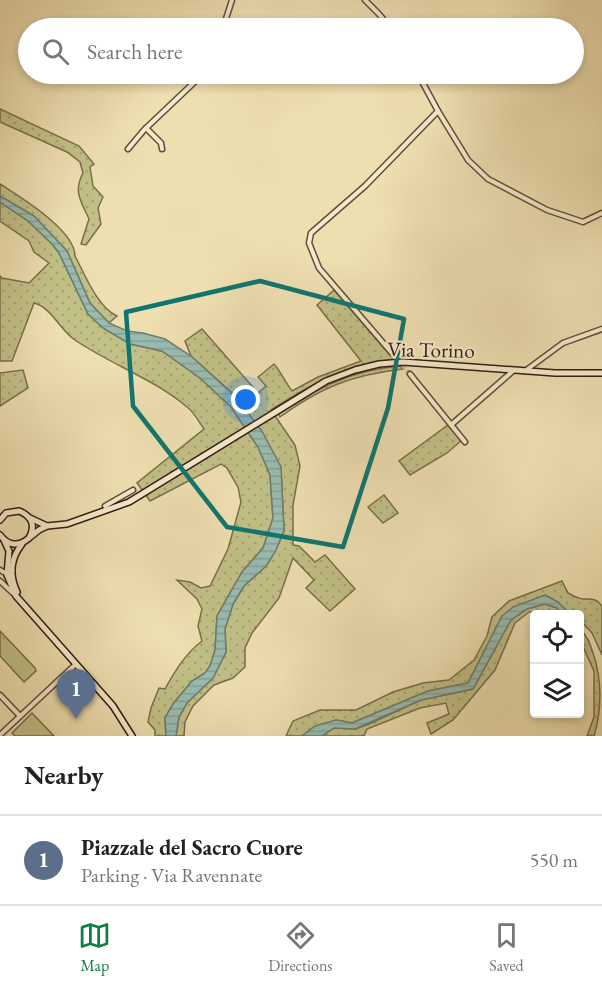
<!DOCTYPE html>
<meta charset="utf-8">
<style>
body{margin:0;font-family:"EB Garamond",serif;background:#f6f6f6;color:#222}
.controls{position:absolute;right:18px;bottom:18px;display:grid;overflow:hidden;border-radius:6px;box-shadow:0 3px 9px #0003}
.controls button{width:54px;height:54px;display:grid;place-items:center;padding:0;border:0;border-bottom:2px solid #e0e0e0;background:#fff;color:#222;font:30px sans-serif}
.you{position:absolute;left:246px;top:400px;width:21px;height:21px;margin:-15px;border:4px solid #fff;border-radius:50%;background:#1a73e8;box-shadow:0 0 0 9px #1a73e833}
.badge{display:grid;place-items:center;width:39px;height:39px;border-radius:50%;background:#0b8043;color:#fff;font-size:20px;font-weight:700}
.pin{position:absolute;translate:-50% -50px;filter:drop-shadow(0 2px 3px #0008)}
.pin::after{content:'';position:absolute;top:32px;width:21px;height:18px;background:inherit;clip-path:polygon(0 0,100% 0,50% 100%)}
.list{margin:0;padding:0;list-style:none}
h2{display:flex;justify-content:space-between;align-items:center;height:78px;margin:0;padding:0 24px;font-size:26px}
h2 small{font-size:20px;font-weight:400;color:#767676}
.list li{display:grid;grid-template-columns:39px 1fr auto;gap:18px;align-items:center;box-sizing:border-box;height:90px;padding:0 24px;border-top:2px solid #e0e0e0}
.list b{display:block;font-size:22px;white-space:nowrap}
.list p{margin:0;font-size:20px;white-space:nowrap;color:#767676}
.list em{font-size:20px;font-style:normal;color:#767676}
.icon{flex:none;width:33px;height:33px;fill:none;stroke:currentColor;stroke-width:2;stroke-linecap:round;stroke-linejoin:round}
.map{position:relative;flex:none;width:602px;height:736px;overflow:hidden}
.search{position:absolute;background:#fff;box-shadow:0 3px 9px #0003;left:18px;right:18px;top:18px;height:66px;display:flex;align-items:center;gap:15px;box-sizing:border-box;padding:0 21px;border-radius:33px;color:#767676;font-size:22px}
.sheet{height:168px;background:#fff}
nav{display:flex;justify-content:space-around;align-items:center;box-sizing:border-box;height:84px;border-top:2px solid #e0e0e0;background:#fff;font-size:16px;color:#767676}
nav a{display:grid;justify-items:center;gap:3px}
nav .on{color:#0b8043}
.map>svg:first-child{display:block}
</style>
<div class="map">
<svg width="602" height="736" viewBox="0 0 602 736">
<defs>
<pattern id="grass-dots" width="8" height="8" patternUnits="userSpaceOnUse" patternTransform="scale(1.5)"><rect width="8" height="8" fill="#c1c086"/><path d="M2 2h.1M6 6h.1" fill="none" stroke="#a6a473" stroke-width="1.8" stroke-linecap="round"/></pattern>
<pattern id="park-tufts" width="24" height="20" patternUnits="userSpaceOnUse" patternTransform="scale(1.5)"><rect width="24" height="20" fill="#c1c086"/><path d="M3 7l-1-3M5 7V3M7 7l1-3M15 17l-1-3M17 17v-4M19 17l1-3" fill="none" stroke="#a6a473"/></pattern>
<pattern id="water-rules" width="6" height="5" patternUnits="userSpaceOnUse" patternTransform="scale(1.5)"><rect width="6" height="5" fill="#99bcb0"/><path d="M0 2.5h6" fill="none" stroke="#84a196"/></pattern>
</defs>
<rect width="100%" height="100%" fill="#eedfb1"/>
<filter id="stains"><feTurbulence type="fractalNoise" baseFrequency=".00333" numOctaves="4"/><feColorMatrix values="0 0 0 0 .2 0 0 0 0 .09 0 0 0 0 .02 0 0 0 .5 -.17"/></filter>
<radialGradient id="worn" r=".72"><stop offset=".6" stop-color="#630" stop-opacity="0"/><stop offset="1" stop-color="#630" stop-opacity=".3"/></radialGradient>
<g fill="url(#grass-dots)" stroke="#7a6e4c" stroke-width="1.5">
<path d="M0,109l79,37 15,18 -4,3 3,19 10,11 -5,11 3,16 -15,21 -5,-1 8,-25c-8,-18 -16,-27 -6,-46l-3,-11 -13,-10 -67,-30z"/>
<path d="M0,184c20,13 75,46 75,72 9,17 23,52 42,60l-8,7 -19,-20 -23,-52 -33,-35 -34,-20z"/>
<path d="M0,202l28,19 24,23 7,9 29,61 15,14 27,16 32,7 38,27 31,29 27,40 12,28 3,43 -10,30 -21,24 -25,44 -2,34 -5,16 -5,7 -13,8 -19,23 -8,14 1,18h-11v-6l-7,-8 3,-14 8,-20 6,1c10,-18 20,-35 37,-48l-4,-15 4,-17 -5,-10 -20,-19 13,2 11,6 9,-2 18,-37 13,-47 -3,-15 -11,-19 -6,-4 -71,37 -13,-18 67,-54c-5,-7 -10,-17 -17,-22 -33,-28 -77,-43 -112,-67 -15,-10 -24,-33 -41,-37l-22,58h-12v-85l2,2 27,5 20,-20 -15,-11 -5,-11 -29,-20z"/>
<path d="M334,290l61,71c-51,6 -81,21 -124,49l24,35 5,21 -7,39v40l6,1 16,16 10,-7 30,34 -25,22 -24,-23 8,-8 -21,-22 -14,40 -27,35 -7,15v19l-12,11 -19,7 -21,21 -8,16 -1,14h-8l3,-19 8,-14 26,-25 13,-26 -1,-23 8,-25 11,-18 22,-20 9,-14 9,-21 -3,-64 -42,-68 -48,-43 -6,-15 17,-12 56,64 8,-7 -8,-9 16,-13c7,8 11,18 18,27l26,-14 43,-16 -44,-56z"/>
<path d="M400,366l3,3c-51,6 -82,18 -123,48l-2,-4c41,-25 73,-43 122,-47z"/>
<path d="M23,370l5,18 -28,18v-33z"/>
<path d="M448,425l14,15 -15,13 -37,22 -11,-14z"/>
<path d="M384,495l14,18 -15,10 -15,-16z"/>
<path d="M562,581l6,12c4,2 10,6 15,6 9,0 13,-1 19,7v49l-10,-22 -12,-13v-6l-13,-2 -9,-10 -13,-7 -43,21 -34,67 -40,8 -76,32 -16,-3 -34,16h-16l7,-15 27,-11h36l37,-18 30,-9 26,-3 25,-20 13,-24 5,-19 17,-16z"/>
<path d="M545,604l12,4 4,6h-12l-3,-3 -17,1 -14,11 -20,47 -42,50 -22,14 -4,-11 22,-9 -3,-11 -26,5 -53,21 -3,7h-42l12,-8 21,1 14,-5 52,-24 52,-11 38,-69 16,-11z"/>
<path d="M580,629c7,6 10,15 13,24 9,26 9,57 1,83h-7l7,-19v-46l-14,-31z"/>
</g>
<path fill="url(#park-tufts)" stroke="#7a6e4c" stroke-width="1.5" d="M0,631l35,37 1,3 -12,11 -24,-26z"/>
<path fill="#c1c086" stroke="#7a6e4c" stroke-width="1.5" d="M32,713l22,23h-39l-3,-3z"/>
<g fill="url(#water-rules)" stroke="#707c70" stroke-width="1.5">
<path d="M0,196l34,20 33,35 23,52 19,20 18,8 16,2 22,6 26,17 47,43 25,34 18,34 3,64 -9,21 -9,14 -22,20 -11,18 -8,25 1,23 -13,26 -26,25 -8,14 -3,19h-10l-1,-18 8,-14 19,-23 13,-8 5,-7 5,-16 2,-34 25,-44 21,-24 10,-30 -3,-43 -12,-28 -27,-40 -31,-29 -38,-27 -32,-7 -27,-16 -15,-14 -29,-61 -7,-9 -24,-23 -28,-19z"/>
<path d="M545,595l13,7 12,12h-9l-4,-6 -12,-4 -18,5 -16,11 -38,69 -52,11 -66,29 -21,-1 -12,8h-20l13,-10 21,-6 16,3 76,-32 40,-8 34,-67 11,-9z"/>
</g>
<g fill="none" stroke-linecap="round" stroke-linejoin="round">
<path stroke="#c8b891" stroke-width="4" stroke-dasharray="4 2" stroke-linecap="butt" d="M391,352l19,22"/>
<defs>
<g id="minor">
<path d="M365,0l13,13 13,15"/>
<path d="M223,28l9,-28"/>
<path d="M418,74l20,37 30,49 20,19 59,31 36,12 19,-9"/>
<path d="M146,128l15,15 1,6"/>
<path d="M128,149l16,-19 59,-56"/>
<path d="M391,352l-72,-84 -10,-25 2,-10 54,-47 73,-75"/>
<path d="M525,371l38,-28 39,-14"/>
<path d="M410,374l55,68"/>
<path d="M451,425l63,-55"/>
<path d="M105,506l28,-16"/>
<path d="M0,570l9,5"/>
<path d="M0,581l15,14"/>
<path d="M0,695l20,21"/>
<path d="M0,735l76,-71"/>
</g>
<g id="secondary">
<path d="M30,518l17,8"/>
<path d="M0,520l6,-7 13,-2c13,5 17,15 10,27 -10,9 -21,8 -29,-3"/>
<path d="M29,538l10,-8 8,-4 20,-2 62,-22 197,-121 29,-11 24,-6 24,-2 152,11h47"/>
<path d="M4,540l5,11 -2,24 9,21 97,110 19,30"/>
<path d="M17,592c-8,-17 -7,-33 5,-48"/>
</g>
</defs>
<use href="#minor" stroke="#614d39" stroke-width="7"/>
<use href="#secondary" stroke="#321c11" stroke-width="8"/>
<use href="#minor" stroke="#f4eacc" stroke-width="4"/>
<use href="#secondary" stroke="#f4eacc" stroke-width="5"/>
</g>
<path fill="none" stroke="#0f766e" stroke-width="4.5" stroke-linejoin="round" d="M260,281l144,38 -16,89 -45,139 -116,-20 -94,-121 -7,-94z"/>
<g text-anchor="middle" stroke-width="4.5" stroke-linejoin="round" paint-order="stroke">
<g font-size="21" fill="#321c11" stroke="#f4eacc">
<text transform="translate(431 350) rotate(1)" y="7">Via Torino</text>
</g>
</g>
<rect width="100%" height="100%" filter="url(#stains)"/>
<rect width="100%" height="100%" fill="url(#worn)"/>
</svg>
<div class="controls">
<button><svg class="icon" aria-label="locate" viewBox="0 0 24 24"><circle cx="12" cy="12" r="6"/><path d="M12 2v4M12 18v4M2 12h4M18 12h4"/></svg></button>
<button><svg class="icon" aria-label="layers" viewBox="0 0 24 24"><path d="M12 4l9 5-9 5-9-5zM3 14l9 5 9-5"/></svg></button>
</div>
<div class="you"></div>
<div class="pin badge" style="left:76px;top:719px;background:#5c6f8a">1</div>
<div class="search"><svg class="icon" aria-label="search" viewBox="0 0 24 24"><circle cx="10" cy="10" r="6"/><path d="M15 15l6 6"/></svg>Search here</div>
</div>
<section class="sheet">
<h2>Nearby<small></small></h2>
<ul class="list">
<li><span class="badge" style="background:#5c6f8a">1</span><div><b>Piazzale del Sacro Cuore</b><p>Parking · Via Ravennate</p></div><em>550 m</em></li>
</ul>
</section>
<nav>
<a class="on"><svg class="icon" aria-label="map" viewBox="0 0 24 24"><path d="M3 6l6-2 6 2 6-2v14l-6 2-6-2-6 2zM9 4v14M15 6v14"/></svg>Map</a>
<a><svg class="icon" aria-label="directions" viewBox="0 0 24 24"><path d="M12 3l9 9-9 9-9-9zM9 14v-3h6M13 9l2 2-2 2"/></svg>Directions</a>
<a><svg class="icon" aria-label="saved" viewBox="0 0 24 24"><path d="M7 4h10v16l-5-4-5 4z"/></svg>Saved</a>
</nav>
